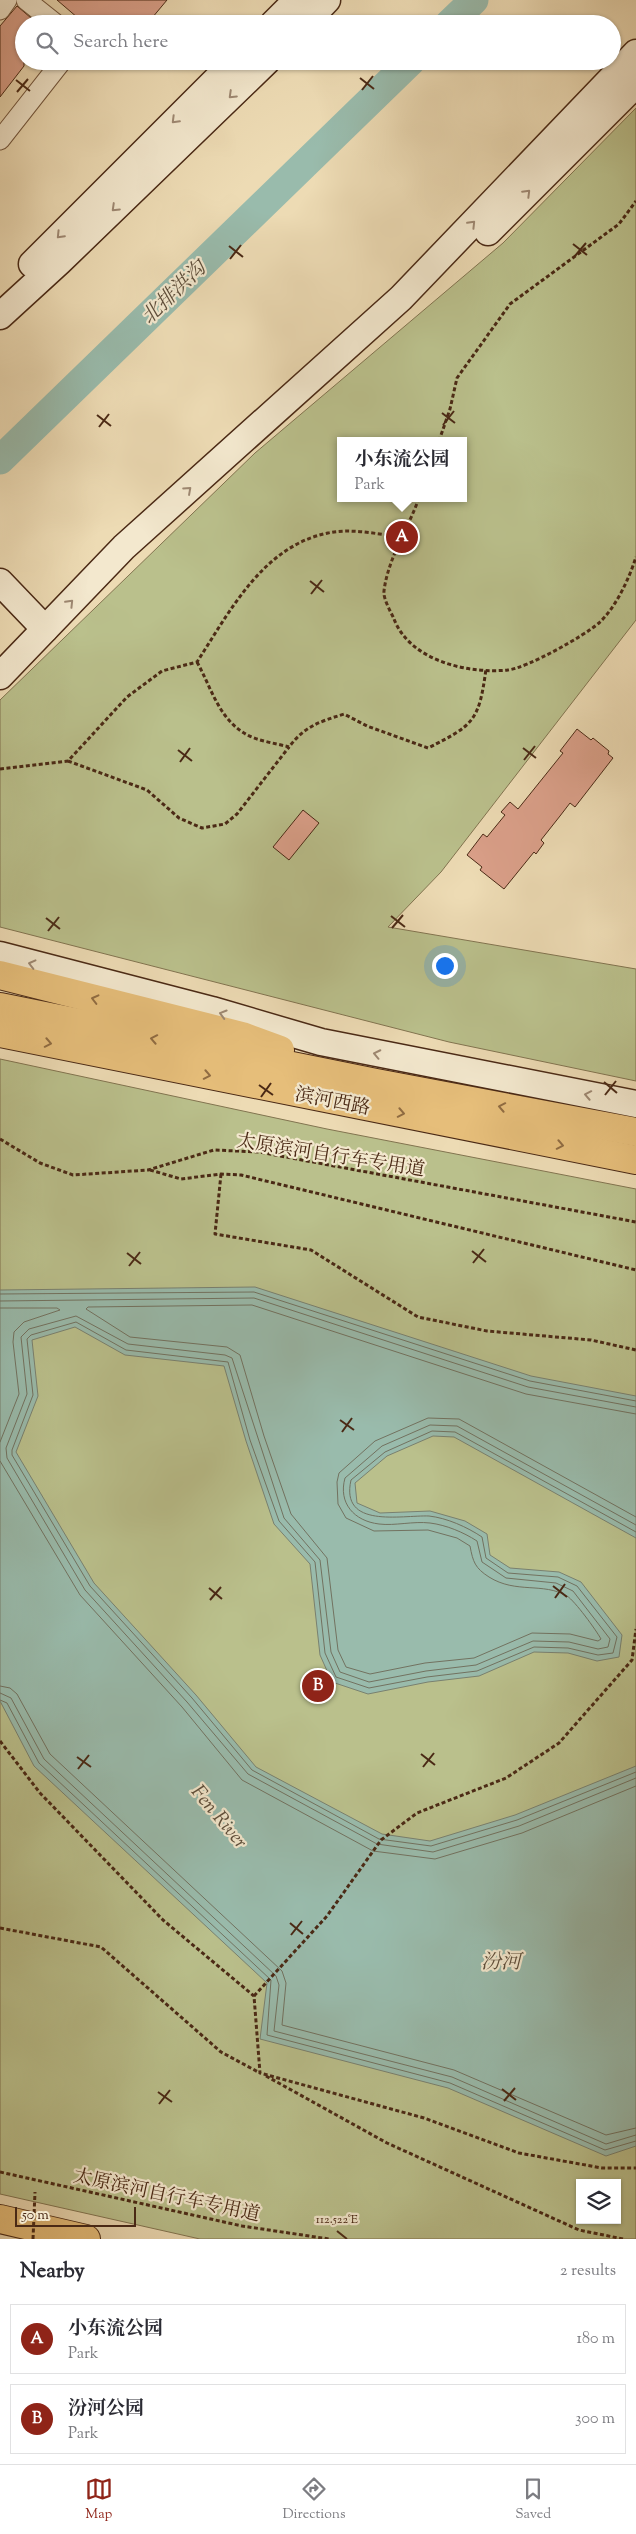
<!DOCTYPE html>
<meta charset="utf-8">
<style>
body{margin:0;font-family:"Sorts Mill Goudy","Noto Serif SC",serif;background:#f7f7f7;color:#2b2b33}
.controls{position:absolute;right:15px;bottom:15px;display:grid;overflow:hidden;border-radius:0px;box-shadow:0 1px 4px #0004}
.controls button{width:45px;height:45px;display:grid;place-items:center;padding:0;border:0;border-bottom:1px solid #e1e1e2;background:#fff;color:#2b2b33;font:25px sans-serif}
.scale{position:absolute;left:15px;bottom:12px;width:121px;box-sizing:border-box;padding-left:5px;border:2px solid #4a2915;border-top:0;font-size:14px;line-height:18px;white-space:nowrap;color:#4a2915;-webkit-text-stroke:4px #f3e8ce;paint-order:stroke}
.you{position:absolute;left:444px;top:965px;width:18px;height:18px;margin:-12px;border:4px solid #fff;border-radius:50%;background:#1a73e8;box-shadow:0 0 0 8px #1a73e833}
.badge{display:grid;place-items:center;width:32px;height:32px;border-radius:50%;background:#8f2418;color:#fff;font-size:16px;font-weight:700}
.pin{position:absolute;translate:-50% -50%;border:2px solid #fff;box-shadow:0 1px 5px #0006}
.popup{position:absolute;left:337px;top:437px;width:130px;height:65px;box-sizing:border-box;display:grid;place-content:center;border-radius:0px;background:#fff;filter:drop-shadow(0 1px 4px #0005);font-size:16px;white-space:nowrap;color:#7c7c81}
.popup b{font-size:19px;color:#2b2b33}
.popup::after{content:'';position:absolute;left:50%;top:100%;margin-left:-10px;border:10px solid transparent;border-top-color:#fff}
.list{margin:0;padding:0;list-style:none}
h2{display:flex;justify-content:space-between;align-items:center;height:65px;margin:0;padding:0 20px;font-size:21px}
h2 small{font-size:16px;font-weight:400;color:#7c7c81}
.list li{display:grid;grid-template-columns:32px 1fr auto;gap:15px;align-items:center;box-sizing:border-box;height:70px;margin:0 10px 10px;padding:0 10px;border:1px solid #e1e1e2;border-radius:0px}
.list b{display:block;font-size:19px;white-space:nowrap}
.list p{margin:0;font-size:16px;white-space:nowrap;color:#7c7c81}
.list em{font-size:16px;font-style:normal;color:#7c7c81}
.icon{flex:none;width:28px;height:28px;fill:none;stroke:currentColor;stroke-width:2;stroke-linecap:round;stroke-linejoin:round}
.map{position:relative;flex:none;width:636px;height:2239px;overflow:hidden}
.search{position:absolute;background:#fff;box-shadow:0 1px 4px #0004;left:15px;right:15px;top:15px;height:55px;display:flex;align-items:center;gap:12px;box-sizing:border-box;padding:0 18px;border-radius:28px;color:#7c7c81;font-size:19px}
.sheet{height:225px;background:#fff}
nav{display:flex;justify-content:space-around;align-items:center;box-sizing:border-box;height:70px;border-top:1px solid #e1e1e2;background:#fff;font-size:14px;color:#7c7c81}
nav a{display:grid;justify-items:center;gap:2px}
nav .on{color:#8f2418}
.map>svg:first-child{display:block}
</style>
<div class="map">
<svg width="636" height="2239" viewBox="0 0 636 2239">
<rect width="100%" height="100%" fill="#eddbb4"/>
<filter id="stains"><feTurbulence type="fractalNoise" baseFrequency=".004" numOctaves="4"/><feColorMatrix values="0 0 0 0 .2 0 0 0 0 .09 0 0 0 0 .02 0 0 0 .5 -.17"/></filter>
<radialGradient id="worn" r=".72"><stop offset=".6" stop-color="#630" stop-opacity="0"/><stop offset="1" stop-color="#630" stop-opacity=".3"/></radialGradient>
<g fill="#bac08c" stroke="#827450" fill-rule="evenodd">
<path d="M636,108v512l-195,252 -53,55 248,42v112l-187,-39 -449,-115v-227l255,-247 248,-210zM341,441h122v57h-122z"/>
<path d="M0,1059l327,70 309,60v1050h-436l-200,-45zM580,2183h37v37h-37z"/>
</g>
<path fill="#99bbac" stroke="#798170" d="M255,1287l276,89 105,20v142l-182,-101 -21,-1 -46,20 -32,27 2,20 23,10 50,-2 35,10 22,13 3,21 20,13 49,4 22,10 41,53 -3,22 -22,4 -29,-8 -34,-1 -55,24 -51,6 -60,12 -36,-12 -12,-27 -10,-91 -36,-40 -28,-83 -22,-75 -99,-11 -50,-28 -43,13 6,56 -22,56 78,131 102,112 60,72 126,67 48,7 85,-26 121,-49v380l-30,10 -158,-68 -188,-49 7,-56 -233,-217 -34,-65v-411z"/>
<g fill="none" stroke-linecap="round" stroke-linejoin="round">
<g stroke="#727260" stroke-width="1">
<path d="M0,1294l254,-2 276,89 106,20"/>
<path d="M0,1301l254,-3 274,89 108,20"/>
<path d="M0,1308h57l3,2 -36,12 -10,10 -1,10 6,52 -19,48"/>
<path d="M636,1414l-110,-20 -274,-89 -164,2 -2,2 44,28 97,10 13,8 24,81 27,78 36,44 11,92 8,17 24,7 55,-11 49,-5 58,-25 38,1 28,7 3,-2c-5,-9 -26,-38 -34,-43 -24,-14 -51,-2 -78,-19 -14,-9 -16,-15 -19,-31l-13,-8 -29,-8 -54,1 -28,-13 -8,-14 -1,-22 2,-9 36,-32 53,-23 31,1 177,98"/>
<path d="M0,1461l80,134 102,112 60,73 131,71 62,8 87,-26 114,-47"/>
<path d="M636,1525l-179,-99 -27,-1 -48,21 -37,32c-7,25 9,43 34,46 16,2 34,-3 51,-1 16,2 33,9 47,18l5,21 24,16 50,5 17,8 37,48 -2,8 -10,2 -29,-7 -36,-1 -57,24 -50,6 -57,11 -29,-10 -9,-20 -11,-92 -36,-42 -52,-160 -7,-3 -97,-11 -52,-28 -47,13 -8,8 6,57 -21,54 1,10 78,132 102,112 61,72 129,70 56,8 86,-26 117,-48"/>
<path d="M636,1532l-181,-100 -23,-1 -47,21 -34,28c-11,49 50,35 78,36 18,2 38,11 53,21l4,21 22,15 50,4 19,9 40,51 -4,16 -15,2 -30,-7 -34,-1 -57,24 -50,6 -58,11 -33,-11 -11,-24 -10,-91 -36,-41 -29,-81 -22,-78 -102,-12 -50,-28 -45,13 -4,4 6,56 -21,55v5l78,131 102,112 60,72 127,69 52,7 86,-26 119,-48"/>
<path d="M0,1686l10,2 7,6 33,60 232,217 4,12 -4,42 172,45 152,65 30,-7"/>
<path d="M0,1693l11,5 33,61 232,217 3,9 -5,46 178,46 154,67 30,-9"/>
<path d="M0,1700l7,3 32,60 232,217 -4,55 183,48 155,67 31,-9"/>
</g>
<g stroke="#99bbac" stroke-width="29">
<path d="M449,24l25,-24"/>
<path d="M0,460l411,-399"/>
</g>
</g>
<g fill="#dba08a" stroke="#4a2915">
<path d="M57,0h110l-20,24h-62z"/>
<path d="M17,6l21,18h-14v42l-24,31v-71z"/>
<path d="M577,729l14,11 2,-2 16,13 -1,3 5,4 -38,49 -5,-4 -10,13 -19,24 3,3 -8,11 -2,-2 -30,37 -24,-19 2,-3 -15,-12 16,-21 4,3 18,-22 -4,-3 9,-10 8,7 45,-56 -3,-2z"/>
<path d="M303,810l16,13 -30,37 -16,-13z"/>
</g>
<g fill="none" stroke-linecap="round" stroke-linejoin="round">
<defs>
<g id="street">
<path d="M26,0l30,24"/>
<path d="M0,10l7,-10"/>
<path d="M0,140l62,-79"/>
</g>
<g id="secondary">
<path d="M273,24l24,-24"/>
<path d="M304,24l23,-24"/>
<path d="M488,232l148,-148"/>
<path d="M32,264l203,-203"/>
<path d="M0,316l59,-54 208,-201"/>
<path d="M0,582l45,47"/>
<path d="M0,676l124,-129 277,-249 235,-245"/>
<path d="M0,955l212,55 109,32 315,62"/>
</g>
<g id="highway">
<path d="M0,975l242,61 38,14"/>
<path d="M0,1007l376,76 260,49"/>
<path d="M0,1033l636,127"/>
<path d="M0,2219l86,20"/>
</g>
</defs>
<use href="#street" stroke="#73563d" stroke-width="21"/>
<use href="#secondary" stroke="#4a2915" stroke-width="29"/>
<use href="#highway" stroke="#4a2915" stroke-width="30"/>
<g stroke="#4a2915" stroke-width="3" stroke-dasharray="4 2.5" stroke-linecap="butt">
<path d="M439,441l11,-32 7,-31 53,-74 109,-80 17,-23"/>
<path d="M419,498c-11,31 -31,60 -35,93 -1,8 7,21 10,28 16,42 74,55 114,51 19,-2 76,-34 91,-47 17,-16 30,-44 37,-66"/>
<path d="M197,662c14,25 21,55 47,71 12,8 31,10 45,14 16,-21 30,-25 55,-33l23,12 61,22c46,-23 51,-27 58,-79"/>
<path d="M68,761l79,29 32,28 23,10 23,-4 12,-10 52,-67"/>
<path d="M0,769l68,-8 59,-64 35,-26 35,-9c33,-51 66,-116 131,-129 23,-5 49,1 72,4"/>
<path d="M0,1139l40,24 33,12 75,-5 66,-20 45,2 377,70"/>
<path d="M150,1170l31,9 40,-5 20,1 395,95"/>
<path d="M221,1174l-6,60 96,16 107,67 69,14 104,9 45,10"/>
<path d="M0,1741l40,52 123,127 91,76 6,77 164,45 95,35 83,15h34"/>
<path d="M0,1928l101,19 120,105 39,21"/>
<path d="M254,1996l73,-80 54,-76 36,-27 89,-35 53,-35 73,-83 4,-31"/>
<path d="M266,2076l121,67 192,87 44,9"/>
<path d="M0,2172l242,54 87,13"/>
</g>
<use href="#street" stroke="#f3e8ce" stroke-width="19"/>
<use href="#secondary" stroke="#f3e8ce" stroke-width="26"/>
<use href="#highway" stroke="#e6be7a" stroke-width="28"/>
<path stroke="#4a2915" stroke-width="3" stroke-dasharray="4 2.5" stroke-linecap="butt" d="M33,2239l2,-47"/>
</g>
<defs><path id="oneway-chevron" d="M-2-3.5L2.5 0L-2 3.5" fill="none" stroke-width="1.6" stroke-linecap="round" stroke-linejoin="round" transform="scale(1.25)"/></defs>
<g stroke="#9e8872">
<use href="#oneway-chevron" transform="translate(232 95) rotate(136)"/>
<use href="#oneway-chevron" transform="translate(175 120) rotate(135)"/>
<use href="#oneway-chevron" transform="translate(527 193) rotate(-45)"/>
<use href="#oneway-chevron" transform="translate(115 208) rotate(136)"/>
<use href="#oneway-chevron" transform="translate(472 224) rotate(-46)"/>
<use href="#oneway-chevron" transform="translate(60 235) rotate(134)"/>
<use href="#oneway-chevron" transform="translate(188 490) rotate(-42)"/>
<use href="#oneway-chevron" transform="translate(70 603) rotate(-46)"/>
<use href="#oneway-chevron" transform="translate(32 964) rotate(-166)"/>
<use href="#oneway-chevron" transform="translate(223 1014) rotate(-164)"/>
<use href="#oneway-chevron" transform="translate(377 1054) rotate(-168)"/>
<use href="#oneway-chevron" transform="translate(588 1095) rotate(-169)"/>
</g>
<g stroke="#906c42">
<use href="#oneway-chevron" transform="translate(95 999) rotate(-166)"/>
<use href="#oneway-chevron" transform="translate(154 1039) rotate(-169)"/>
<use href="#oneway-chevron" transform="translate(48 1043) rotate(11)"/>
<use href="#oneway-chevron" transform="translate(207 1075) rotate(11)"/>
<use href="#oneway-chevron" transform="translate(502 1107) rotate(-169)"/>
<use href="#oneway-chevron" transform="translate(401 1113) rotate(11)"/>
<use href="#oneway-chevron" transform="translate(560 1145) rotate(11)"/>
</g>
<path fill="none" stroke="#4a2915" stroke-width="2" d="M360,78l14,11M16,80l14,11M362,90l11,-14M17,92l11,-13M573,244l14,11M229,246l14,11M575,256l11,-13M230,259l11,-14M442,413l13,10M97,415l14,11M443,425l11,-14M99,427l10,-13M310,581l14,11M311,594l11,-14M523,748l13,10M178,750l14,11M524,760l11,-14M180,762l10,-14M391,916l14,11M46,918l14,11M392,928l11,-13M48,931l11,-14M604,1082l13,11M259,1085l14,10M605,1095l11,-14M261,1097l10,-14M472,1251l14,11M127,1253l14,11M473,1263l11,-14M129,1266l11,-14M340,1420l14,10M342,1432l10,-14M553,1586l14,11M209,1588l13,11M555,1598l10,-14M210,1600l11,-13M421,1754l14,11M77,1757l14,10M423,1767l11,-14M78,1769l11,-14M290,1923l13,11M291,1935l11,-14M502,2089l14,11M158,2092l14,10M504,2101l11,-13M159,2104l11,-14M337,2231l10,8"/>
<g text-anchor="middle" stroke-width="4.5" stroke-linejoin="round" paint-order="stroke">
<g font-size="19" fill="#4a2915" stroke="#f3e8ce">
<text transform="translate(333 1100) rotate(11)" y="7">滨河西路</text>
<text transform="translate(331 1154) rotate(9)" y="7">太原滨河自行车专用道</text>
<text transform="translate(167 2194) rotate(12)" y="7">太原滨河自行车专用道</text>
</g>
<g font-size="20" font-style="italic" fill="#5e4e3b" stroke="#f3e8ce">
<text transform="translate(173 292) rotate(-44)" y="7">北排洪沟</text>
<text transform="translate(220 1816) rotate(50)" y="7">Fen River</text>
<text x="501" y="1968">汾河</text>
</g>
</g>
<g font-size="12" text-anchor="middle" fill="#4a2915" stroke="#f3e8ce" stroke-width="4.5" stroke-linejoin="round" paint-order="stroke">
<text x="337" y="2223">112.522°E</text>
</g>
<rect width="100%" height="100%" filter="url(#stains)"/>
<rect width="100%" height="100%" fill="url(#worn)"/>
</svg>
<div class="controls">
<button><svg class="icon" aria-label="layers" viewBox="0 0 24 24"><path d="M12 4l9 5-9 5-9-5zM3 14l9 5 9-5"/></svg></button>
</div>
<div class="scale">50 m</div>
<div class="you"></div>
<div class="pin badge" style="left:402px;top:537px">A</div>
<div class="popup"><b>小东流公园</b>Park</div>
<div class="pin badge" style="left:318px;top:1686px">B</div>
<div class="search"><svg class="icon" aria-label="search" viewBox="0 0 24 24"><circle cx="10" cy="10" r="6"/><path d="M15 15l6 6"/></svg>Search here</div>
</div>
<section class="sheet">
<h2>Nearby<small>2 results</small></h2>
<ul class="list">
<li><span class="badge">A</span><div><b>小东流公园</b><p>Park</p></div><em>180 m</em></li>
<li><span class="badge">B</span><div><b>汾河公园</b><p>Park</p></div><em>300 m</em></li>
</ul>
</section>
<nav>
<a class="on"><svg class="icon" aria-label="map" viewBox="0 0 24 24"><path d="M3 6l6-2 6 2 6-2v14l-6 2-6-2-6 2zM9 4v14M15 6v14"/></svg>Map</a>
<a><svg class="icon" aria-label="directions" viewBox="0 0 24 24"><path d="M12 3l9 9-9 9-9-9zM9 14v-3h6M13 9l2 2-2 2"/></svg>Directions</a>
<a><svg class="icon" aria-label="saved" viewBox="0 0 24 24"><path d="M7 4h10v16l-5-4-5 4z"/></svg>Saved</a>
</nav>
